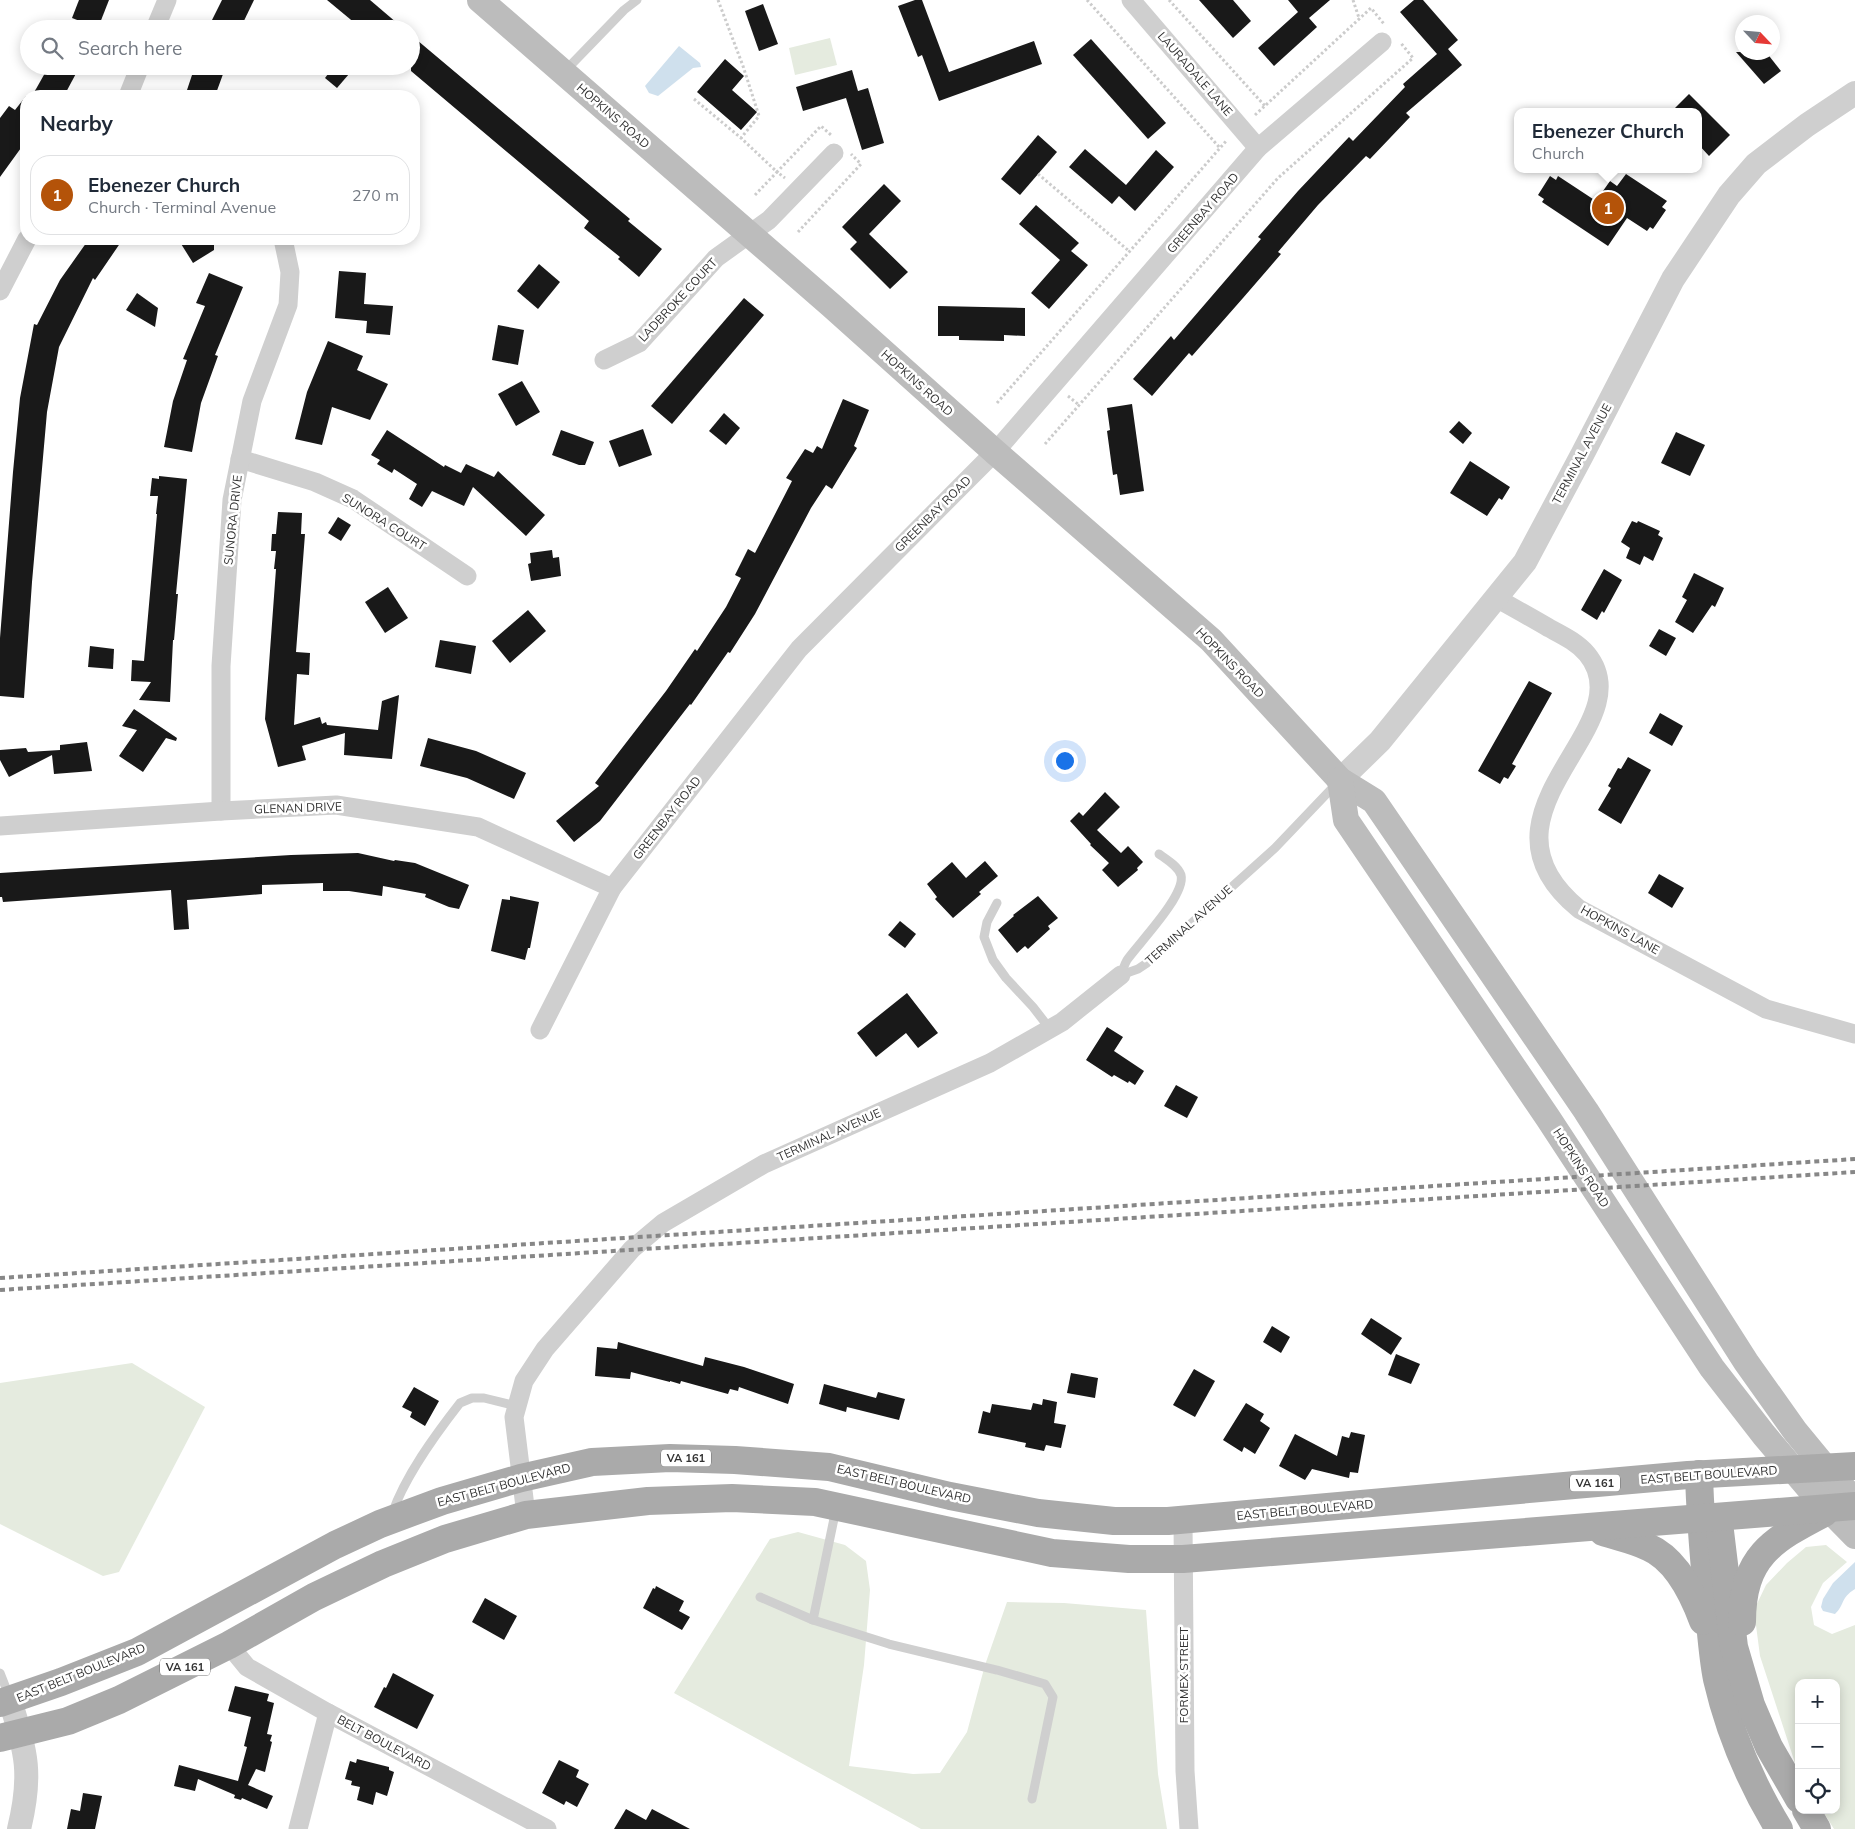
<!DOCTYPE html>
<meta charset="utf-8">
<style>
body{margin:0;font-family:Mulish,sans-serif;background:#f6f6f7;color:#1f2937}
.controls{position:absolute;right:15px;bottom:15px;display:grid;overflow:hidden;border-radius:10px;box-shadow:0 2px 12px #0003}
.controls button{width:45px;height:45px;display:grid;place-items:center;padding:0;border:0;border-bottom:1px solid #e0e1e3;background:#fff;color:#1f2937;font:25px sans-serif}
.compass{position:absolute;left:1735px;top:15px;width:45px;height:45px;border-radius:50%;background:#fff;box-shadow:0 2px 12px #0003;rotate:116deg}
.you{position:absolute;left:1064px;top:760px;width:18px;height:18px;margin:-12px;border:4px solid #fff;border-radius:50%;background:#1a73e8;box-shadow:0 0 0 8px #1a73e833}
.badge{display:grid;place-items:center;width:32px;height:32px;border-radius:50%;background:#b45309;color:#fff;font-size:16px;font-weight:700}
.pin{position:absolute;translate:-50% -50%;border:2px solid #fff;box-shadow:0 1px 5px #0006}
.popup{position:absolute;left:1514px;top:108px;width:188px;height:65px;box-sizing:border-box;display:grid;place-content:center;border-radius:10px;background:#fff;filter:drop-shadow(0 1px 4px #0005);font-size:16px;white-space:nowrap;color:#747a83}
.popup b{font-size:19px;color:#1f2937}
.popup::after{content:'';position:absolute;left:50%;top:100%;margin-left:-10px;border:10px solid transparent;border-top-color:#fff}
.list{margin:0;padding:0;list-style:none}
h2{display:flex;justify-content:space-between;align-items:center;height:65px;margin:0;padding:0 20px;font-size:21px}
h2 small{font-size:16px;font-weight:400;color:#747a83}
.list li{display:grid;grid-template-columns:32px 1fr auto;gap:15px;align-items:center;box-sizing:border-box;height:80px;margin:0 10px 10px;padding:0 10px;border:1px solid #e0e1e3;border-radius:20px}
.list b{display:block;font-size:19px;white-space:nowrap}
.list p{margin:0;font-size:16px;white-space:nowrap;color:#747a83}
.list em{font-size:16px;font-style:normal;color:#747a83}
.icon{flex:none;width:28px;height:28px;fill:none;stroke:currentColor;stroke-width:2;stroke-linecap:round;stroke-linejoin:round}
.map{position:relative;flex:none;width:1855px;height:1829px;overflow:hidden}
.search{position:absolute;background:#fff;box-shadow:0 2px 12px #0003;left:20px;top:20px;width:400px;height:55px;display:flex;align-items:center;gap:12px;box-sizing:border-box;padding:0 18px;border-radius:28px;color:#747a83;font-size:19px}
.panel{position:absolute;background:#fff;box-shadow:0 2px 12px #0003;left:20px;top:90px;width:400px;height:155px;border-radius:20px}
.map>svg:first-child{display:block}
</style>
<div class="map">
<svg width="1855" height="1829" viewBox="0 0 1855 1829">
<rect width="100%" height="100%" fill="#fff"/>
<g fill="#e5ebdf">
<path d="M830,38l7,27 -42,10 -6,-27z"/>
<path d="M132,1363l73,44 -86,165 -16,4 -103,-52v-141z"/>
<path d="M798,1532l47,13 21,16 4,29 -6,75 -15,101 64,8 27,-1 27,-41 18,-67 22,-63 57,1 82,7 12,164 9,55h-246l-247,-136 96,-154z"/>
<path d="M1826,1545l21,17 -24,21 -12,24 3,18 18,9 23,-9v204h-21l-12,-19h14v-127h-37v86l-4,-6 -35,-107 -6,-46 12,-25 21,-22 19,-16z"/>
</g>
<g fill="#cfe0ed">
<path d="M679,46l21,17 1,4 -8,1 -35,28 -9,-3 -4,-7z"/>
<path d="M1855,1562v27c-15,9 -10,16 -20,25l-12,-3 -2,-4 2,-8 10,-16z"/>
</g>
<g fill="#191919">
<path d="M79,0h30l-11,28 -26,-10z"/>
<path d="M222,0h32l-14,29h-14l-15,-7z"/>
<path d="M327,0h43l34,29h-42z"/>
<path d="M915,0h7l27,72 85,-31 8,23 -103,37 -17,-46 -4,2 -20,-51z"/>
<path d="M1199,0h34l18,21 -18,17z"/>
<path d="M1288,0h42l-21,18 8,9 -43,39 -16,-18 40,-36z"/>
<path d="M1414,0h9l35,40 -10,9 14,16 -56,48 4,4 -40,42 -4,-3 -48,49 -40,47 3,2 -38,44 -51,58 -3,-3 -37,43 -19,-17 38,-43 3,4 87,-101 -3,-2 40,-46 51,-54 4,4 52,-54 -2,-3 34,-30 -37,-42z"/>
<path d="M763,4l15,40 -19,7 -14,-40z"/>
<path d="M411,35l219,184 -2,2 34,28 -23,28 -21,-18 2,-2 -36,-29 5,-7 -178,-150z"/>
<path d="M1091,39l75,84 -18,16 -75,-84z"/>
<path d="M1736,52h30l15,19 -17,13z"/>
<path d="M725,59l19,17 -12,14 25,22 -16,18 -44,-38z"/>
<path d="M49,66h31l-16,30h-32z"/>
<path d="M195,66h31l-11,30h-25l2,-4 -5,-2z"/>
<path d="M334,66h5l10,8 -12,14 -12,-10z"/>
<path d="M852,70l6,21 10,-3 16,55 -22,7 -16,-52 -43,13 -7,-24z"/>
<path d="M1689,94l41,41 -21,21 -11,-12v-32h-27z"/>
<path d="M26,96v45l-26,36v-59l9,-12 6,4z"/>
<path d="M1038,135l19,17 -37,43 -19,-16z"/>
<path d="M1085,149l41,36 30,-35 18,17 -39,44 -16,-15 -7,8 -43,-37z"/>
<path d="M1626,174l41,27 -5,6 4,3 -13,19 -3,-2 -3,4 -20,-13 -19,28 -66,-44 2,-3 -6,-4 12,-19 6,4 2,-4 38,25 14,-20 7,5z"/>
<path d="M884,184l17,17 -32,33 39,38 -18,17 -40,-40 7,-7 -15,-15z"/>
<path d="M1036,205l43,38 -8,8 17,14 -39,44 -18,-16 29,-33 -41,-36z"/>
<path d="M89,239h34l-28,41 -2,-2 -34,69 -12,65 -15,170 -8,116 -24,-2v-58l13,-166 7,-74 14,-74 3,1 23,-45z"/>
<path d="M178,239h33l3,5v6l-21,13z"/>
<path d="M539,264l21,18 -22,27 -21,-18z"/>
<path d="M339,271l27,2 -2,31 29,2 -3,29 -24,-2 1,-12 -32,-3z"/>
<path d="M209,273l34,14 -28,68 3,1 -17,47 -9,49 -28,-5 9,-46 14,-41 -4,-1 22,-53 -9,-3z"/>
<path d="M137,293l21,15 -3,19 -29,-17z"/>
<path d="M744,298l20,17 -92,109 -21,-18z"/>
<path d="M938,306l87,2v28l-21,-1v6l-45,-1v-4h-21z"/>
<path d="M498,325l26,5 -6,35 -26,-5z"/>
<path d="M328,341l35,15 -6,14 31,14 -18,36 -38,-13 -10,38 -27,-6 12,-47z"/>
<path d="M522,381l18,31 -24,14 -18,-32z"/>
<path d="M843,399l26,11 -15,36 3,2 -25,41 -6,-4 -15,23 -56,106 -25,39 -2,-1 -37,53 -1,-1 -90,117 -26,21 -18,-21 43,-35 -4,-3 71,-92 29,-42 2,2 29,-44 15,-29 -6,-3 13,-26 7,4 37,-72 -6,-3 19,-29 8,4 4,-7 5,3z"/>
<path d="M1132,404l12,87 -24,4 -3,-21 -4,1 -6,-44 3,-1 -3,-22z"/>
<path d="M724,413l16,15 -14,17 -17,-14z"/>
<path d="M1459,421l13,12 -9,11 -14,-12z"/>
<path d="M643,429l9,26 -33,12 -10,-26z"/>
<path d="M387,430l57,37 1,-2 16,8 5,-9 28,13 4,-6 47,44 -19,21 -53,-49 -9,19 -32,-15 -10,16 -13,-8 8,-15 -23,-15 -2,4 -15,-9 3,-4 -9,-5z"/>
<path d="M561,430l33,12 -9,23h-6l-27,-10z"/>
<path d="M1676,432l29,13 -15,31 -29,-13z"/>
<path d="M1470,461l40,26 -8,13 -3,-2 -12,18 -37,-23z"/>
<path d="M159,476l28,3 -11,115h2l-4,46h-1l-3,62 -31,-2 12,-18 -20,-1 1,-21 12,1 13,-147h-1l2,-18h-8l2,-18 7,1z"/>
<path d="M278,512l24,1 -1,21h4l-9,118 14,1 -1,22 -12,-1 -3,51 26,-8 2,7 4,-2 1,3 51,5 4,-29 17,-6 -7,64 -48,-4 1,-22 -43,13 4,14 -28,7 -13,-48 11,-150h-2l2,-18h-5l1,-17h4z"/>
<path d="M338,517l13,8 -10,16 -13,-8z"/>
<path d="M1632,521l5,2 1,-2 22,10 -2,4 5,3 -10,23 -9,-5 -4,9 -14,-7 4,-10 -9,-6z"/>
<path d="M552,550l1,8 6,-1 2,19 -30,5 -3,-17 3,-1 -1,-10z"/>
<path d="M1604,569l18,11 -18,33 -2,-2 -5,9 -16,-10z"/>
<path d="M1694,573l30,15 -9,19 -3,-2 -19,28 -18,-11 12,-22 -5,-3z"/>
<path d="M388,587l20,31 -23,15 -20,-31z"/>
<path d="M528,610l18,21 -36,32 -18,-22z"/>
<path d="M1659,629l17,9 -10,18 -17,-10z"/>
<path d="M440,640l36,6 -5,28 -36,-7z"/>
<path d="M90,646l24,3 -1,20 -25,-2z"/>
<path d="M1529,681l23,12 -40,71 4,2 -8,13 -4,-2 -4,7 -22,-13z"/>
<path d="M134,709l43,29 -1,3 -10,-3 -23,34 -24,-16 18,-26 -15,-4z"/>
<path d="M1660,713l23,13 -11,20 -23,-13z"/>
<path d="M428,738l48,13 50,22 -12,26 -47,-21 -47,-12z"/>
<path d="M87,742l5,29 -38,3 -2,-19 -43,22 -9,-17v-10l26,-2 2,4 32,-2v-5z"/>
<path d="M1628,757l23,13 -30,54 -23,-14 13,-22 -3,-2 10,-18 3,1z"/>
<path d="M1105,792l15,15 -23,23 24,23 7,-7 15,16 -6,6 1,2 -20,17 -16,-17 7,-7 -19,-18 1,-1 -21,-23 9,-9 4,4z"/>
<path d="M358,853l36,8 1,-1 20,3 54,22 -10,24 -10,-2 -24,-10 1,-3 -43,-8 -1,10 -33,-5h-26v-8l-61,2v9l-75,6 2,29 -15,1 -3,-40 -168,12 -1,-5h-2v-24l291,-18z"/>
<path d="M985,861l13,15 -19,16 2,2 -28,24 -18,-19 2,-2 -10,-13 25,-22 14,16z"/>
<path d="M1659,874l25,14 -12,20 -24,-15z"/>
<path d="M510,896l29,6 -9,46h-2l-3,12 -34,-9 11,-52 8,1z"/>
<path d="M1038,896l20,22 -10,8 2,3 -22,20 -3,-3 -8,7 -19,-23 16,-14 -1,-1z"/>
<path d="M900,921l16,13 -11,14 -17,-13z"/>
<path d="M907,993l31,40 -20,15 -12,-15 -30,24 -19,-24z"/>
<path d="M1107,1027l16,10 -9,14 30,20 -9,14 -6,-4 -1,2 -14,-8 -2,2 -26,-17z"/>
<path d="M1176,1085l22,12 -11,21 -23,-12z"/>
<path d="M1371,1318l31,20 -11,17 -30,-21z"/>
<path d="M1272,1326l18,11 -9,16 -18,-11z"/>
<path d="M618,1342l85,24 2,-9 39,10 50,17 -6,20 -49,-17 -1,4 -8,-2 -2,5 -47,-13 -1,3 -10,-3v1l-39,-10 -1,7 -35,-3 2,-29 20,2z"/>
<path d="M1396,1354l24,10 -9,20 -23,-9z"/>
<path d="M1194,1369l21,12 -20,36 -22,-12z"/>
<path d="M1071,1373l27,5 -3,20 -28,-5z"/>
<path d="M824,1384l52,14 2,-6 27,7 -6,21 -52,-13 -1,5 -27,-8z"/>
<path d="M414,1387l25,14 -14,25 -15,-9 2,-5 -10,-5z"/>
<path d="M1043,1399l14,3 -3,21 12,2 -5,23 -15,-3 -2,6 -19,-4 1,-4 -48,-10 5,-22 7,2 2,-9 39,6 2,-7 9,2z"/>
<path d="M1246,1403l18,11 -4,7 10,7 -15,26 -11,-7 -2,5 -19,-12z"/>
<path d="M1351,1432l14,3 -7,38 -8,-1 -1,6 -37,-9 -7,11 -26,-14 16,-32 42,22 5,-20 7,2z"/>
<path d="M656,1586l28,15 -5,10 11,6 -8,13 -39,-22 10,-20 2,1z"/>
<path d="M485,1598l32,18 -13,24 -32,-18z"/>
<path d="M393,1673l41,22 -17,34 -43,-22 10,-20 2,1z"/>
<path d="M235,1686l34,8 -2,7 7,2 -7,31 5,1 -2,6 2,1 -7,30 -9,-3 -8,16 25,11 -6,13 -25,-11 -1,2 -7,-2 1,-3 -37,-16 -3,12 -21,-5 5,-21 59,16 9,-34 -3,-1 7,-29 -23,-6z"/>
<path d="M357,1759l32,8v3l5,2 -7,24 -11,-4 -3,13 -16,-5 3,-13 -9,-2 1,-4 -7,-2 5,-18 6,2z"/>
<path d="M559,1760l20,10 -3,7 13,7 -12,23 -11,-6 -2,4 -22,-12z"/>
<path d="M83,1793l19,3 -7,33h-28l4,-20 9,2z"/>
<path d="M626,1809l20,11 6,-11 38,20h-76z"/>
</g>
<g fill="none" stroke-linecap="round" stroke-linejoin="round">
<g stroke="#ccc" stroke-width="3" stroke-dasharray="2.5 2.5" stroke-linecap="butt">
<path d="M718,0l25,66 16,50 -18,22"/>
<path d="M1087,0l133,148"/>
<path d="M1169,0l96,106"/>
<path d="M1353,0l6,18"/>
<path d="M694,99l47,39 36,34 44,-46 10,9"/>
<path d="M1255,115l116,-107 13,16"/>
<path d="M1038,174l91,77"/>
<path d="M755,195l22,-23 8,6"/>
<path d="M798,232l63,-68 -10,-10"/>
<path d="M1068,396l11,9"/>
<path d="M997,403l230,-263"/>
<path d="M1045,444l233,-266 135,-120 -13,-16"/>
</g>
<g stroke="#cfcfcf" stroke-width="9">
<path d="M564,72l60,-62 13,-10"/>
<path d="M997,903l-10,19 -3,15 9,23 13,18 27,29 17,22"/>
<path d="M1121,975l17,-6 9,-6 128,-115 62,-65"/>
<path d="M1121,975c2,-5 3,-10 6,-15 12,-17 59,-65 54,-85 -3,-9 -15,-16 -22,-21"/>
<path d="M836,1509l-23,111 76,24 108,26 48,14 8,13 -21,102"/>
<path d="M392,1514c13,-38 43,-79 68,-111l12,-5h12l33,8"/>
<path d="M760,1597l53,23"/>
<path d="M0,1673l9,23"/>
</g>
<g stroke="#cfcfcf" stroke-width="19">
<path d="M1131,0l127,148"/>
<path d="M155,29l12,-29"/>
<path d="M128,96l12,-30"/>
<path d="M0,291l27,-52"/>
<path d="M604,360l35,-17 77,-85 53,-38 65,-67"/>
<path d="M240,459l75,23 38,17 114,77"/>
<path d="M1496,598c18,10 36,20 53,30 13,7 28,14 38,26 60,73 -126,158 -8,255l187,100 89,25"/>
<path d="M221,811v-145l11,-166 20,-99 36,-96 2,-33 -7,-33"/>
<path d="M0,826l221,-15 115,-6 142,22 134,61"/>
<path d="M540,1030l72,-142 187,-239 196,-197 263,-304 124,-106"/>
<path d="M526,1515l-12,-98 10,-36 21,-32 87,-100 31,-26 101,-59 226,-101 72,-41 59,-47"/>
<path d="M1183,1521l2,250 4,58"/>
<path d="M229,1645l18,22 81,46 219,116"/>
<path d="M298,1829l30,-116"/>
</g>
<g stroke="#cfcfcf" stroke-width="24">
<path d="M1340,780l40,-39 145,-179 57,-107 91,-176 56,-84 27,-31 51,-39 48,-32"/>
<path d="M10,1701c17,51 22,75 9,128"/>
</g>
<g stroke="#bcbcbc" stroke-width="26">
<path d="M480,0l352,306 163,146 216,188 129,140 34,21 212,310 160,251 49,69 42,51 18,18"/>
<path d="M1340,780l6,40 202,298 164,250 52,67 50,59 41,42"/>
</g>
<g stroke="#aaa" stroke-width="28">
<path d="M1699,1474c1,43 5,86 9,129 3,25 4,51 9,76 12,52 34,104 62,150"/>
<path d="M1719,1523l15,124 17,58 18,42 30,52"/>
<path d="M1603,1532c15,5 31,8 45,15 28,12 45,47 55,74"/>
<path d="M1742,1622c0,-65 30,-82 82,-109"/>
<path d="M0,1703l61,-21 76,-30 198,-107 45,-21 62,-23 79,-23 71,-16 78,-4 65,2 94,7 121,29 88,17 76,8h54l520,-46 167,-9"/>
<path d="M0,1738l68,-17 51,-21 110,-55 85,-48 69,-33 62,-25 81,-24 122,-14 84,-3 83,4 237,51 77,6h54l672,-53"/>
<path d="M1806,1810l11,19"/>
</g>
<g stroke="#878787" stroke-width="4" stroke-dasharray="5 4" stroke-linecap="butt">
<path d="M0,1278l1855,-119"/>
<path d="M0,1290l1855,-118"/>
</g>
</g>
<g text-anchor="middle" stroke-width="5" stroke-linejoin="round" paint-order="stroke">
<g fill="#fff" stroke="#707070" stroke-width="1">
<rect x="661" y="1449.5" width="50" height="17" rx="4"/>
<rect x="1570" y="1474.5" width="50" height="17" rx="4"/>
<rect x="160" y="1658.5" width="50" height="17" rx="4"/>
</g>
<g font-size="11" font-weight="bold" fill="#323232">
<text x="686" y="1462">VA 161</text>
<text x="1595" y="1487">VA 161</text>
<text x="185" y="1671">VA 161</text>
</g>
<g font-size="12" fill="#323232" stroke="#fff">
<text transform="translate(1195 74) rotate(49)" y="4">LAURADALE LANE</text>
<text transform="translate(613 116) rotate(41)" y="4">HOPKINS ROAD</text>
<text transform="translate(1203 213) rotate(-49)" y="4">GREENBAY ROAD</text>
<text transform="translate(678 300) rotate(-47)" y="4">LADBROKE COURT</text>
<text transform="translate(917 383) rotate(42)" y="4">HOPKINS ROAD</text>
<text transform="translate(1582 454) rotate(-62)" y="4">TERMINAL AVENUE</text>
<text transform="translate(933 514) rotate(-45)" y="4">GREENBAY ROAD</text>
<text transform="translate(233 520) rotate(-84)" y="4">SUNORA DRIVE</text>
<text transform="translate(384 522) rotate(32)" y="4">SUNORA COURT</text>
<text transform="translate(1230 663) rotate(46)" y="4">HOPKINS ROAD</text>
<text transform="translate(298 808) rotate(-2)" y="4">GLENAN DRIVE</text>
<text transform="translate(667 818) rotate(-52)" y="4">GREENBAY ROAD</text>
<text transform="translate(1189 925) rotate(-42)" y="4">TERMINAL AVENUE</text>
<text transform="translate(1620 930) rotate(29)" y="4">HOPKINS LANE</text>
<text transform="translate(829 1135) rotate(-24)" y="4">TERMINAL AVENUE</text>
<text transform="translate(1581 1168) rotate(57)" y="4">HOPKINS ROAD</text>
<text transform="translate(1709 1475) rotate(-4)" y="4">EAST BELT BOULEVARD</text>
<text transform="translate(904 1484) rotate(13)" y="4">EAST BELT BOULEVARD</text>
<text transform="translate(504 1485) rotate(-15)" y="4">EAST BELT BOULEVARD</text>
<text transform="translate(1305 1510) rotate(-5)" y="4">EAST BELT BOULEVARD</text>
<text transform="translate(81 1673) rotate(-22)" y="4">EAST BELT BOULEVARD</text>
<text transform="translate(1184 1675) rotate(-90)" y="4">FORMEX STREET</text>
<text transform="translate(384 1743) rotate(28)" y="4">BELT BOULEVARD</text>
</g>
</g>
</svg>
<div class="controls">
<button>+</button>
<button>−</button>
<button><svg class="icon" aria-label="locate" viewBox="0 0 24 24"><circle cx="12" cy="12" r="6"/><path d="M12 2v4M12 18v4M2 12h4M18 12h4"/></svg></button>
</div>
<svg class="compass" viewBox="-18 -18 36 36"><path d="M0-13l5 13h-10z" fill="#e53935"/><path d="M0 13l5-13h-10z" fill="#747a83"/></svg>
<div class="you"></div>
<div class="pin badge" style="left:1608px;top:208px">1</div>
<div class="popup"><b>Ebenezer Church</b>Church</div>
<div class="search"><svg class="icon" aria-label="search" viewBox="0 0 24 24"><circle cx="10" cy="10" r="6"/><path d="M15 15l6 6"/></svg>Search here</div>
<section class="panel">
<h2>Nearby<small></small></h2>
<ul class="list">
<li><span class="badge">1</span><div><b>Ebenezer Church</b><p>Church · Terminal Avenue</p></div><em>270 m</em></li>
</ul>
</section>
</div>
